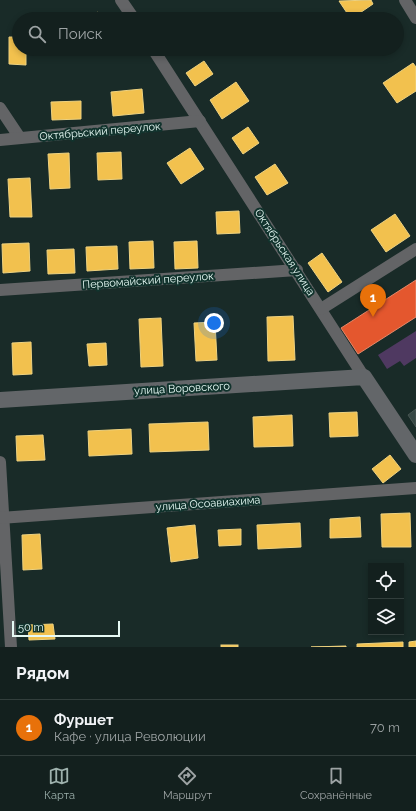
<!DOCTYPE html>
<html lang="ru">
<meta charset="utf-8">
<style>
body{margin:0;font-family:Raleway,sans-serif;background:#202d2b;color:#f1f3f6}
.controls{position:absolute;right:12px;bottom:12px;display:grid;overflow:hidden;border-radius:0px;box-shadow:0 2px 6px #0003}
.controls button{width:36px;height:36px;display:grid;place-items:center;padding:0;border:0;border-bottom:1px solid #323e3c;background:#13201e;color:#f1f3f6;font:20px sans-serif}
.scale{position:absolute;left:12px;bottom:10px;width:108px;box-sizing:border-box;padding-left:4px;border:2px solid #e6f9f4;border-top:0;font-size:11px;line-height:14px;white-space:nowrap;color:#e6f9f4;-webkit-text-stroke:3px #11332d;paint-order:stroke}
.you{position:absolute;left:214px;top:323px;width:14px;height:14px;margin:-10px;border:3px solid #fff;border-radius:50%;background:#1a73e8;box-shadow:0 0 0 6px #1a73e833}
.badge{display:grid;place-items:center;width:26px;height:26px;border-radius:50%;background:#9eb1ad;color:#fff;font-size:13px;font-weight:700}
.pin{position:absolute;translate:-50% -33px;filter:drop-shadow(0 1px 2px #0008)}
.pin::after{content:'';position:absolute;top:21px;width:14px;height:12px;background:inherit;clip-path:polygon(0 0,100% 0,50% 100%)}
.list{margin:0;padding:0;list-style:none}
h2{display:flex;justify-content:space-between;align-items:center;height:52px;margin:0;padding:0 16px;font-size:17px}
h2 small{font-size:13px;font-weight:400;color:#9da3a4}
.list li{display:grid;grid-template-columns:26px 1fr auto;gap:12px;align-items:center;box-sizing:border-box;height:56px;padding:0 16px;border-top:1px solid #323e3c}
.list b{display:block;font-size:15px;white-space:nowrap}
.list p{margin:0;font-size:13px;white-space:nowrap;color:#9da3a4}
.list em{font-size:13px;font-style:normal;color:#9da3a4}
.icon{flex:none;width:22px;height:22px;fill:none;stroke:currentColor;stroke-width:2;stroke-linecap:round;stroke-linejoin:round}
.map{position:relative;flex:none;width:416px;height:647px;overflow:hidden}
.search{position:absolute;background:#13201e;box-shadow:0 2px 6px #0003;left:12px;right:12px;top:12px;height:44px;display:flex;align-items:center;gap:10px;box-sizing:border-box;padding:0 14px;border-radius:22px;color:#9da3a4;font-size:15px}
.sheet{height:108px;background:#13201e}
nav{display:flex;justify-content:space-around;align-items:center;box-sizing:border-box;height:56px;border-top:1px solid #323e3c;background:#13201e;font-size:11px;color:#9da3a4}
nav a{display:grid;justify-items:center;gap:2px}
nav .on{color:#9eb1ad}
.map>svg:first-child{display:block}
</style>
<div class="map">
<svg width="416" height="647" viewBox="0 0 416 647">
<rect width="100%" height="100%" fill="#192b28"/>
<path fill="#4f3961" d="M416,331v27l-12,8 -4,-5 -13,8 -9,-14z"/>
<g fill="#f2c14e" stroke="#eed280">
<path d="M371,0l2,4 -22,15 -12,-18z"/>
<path d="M98,12l4,7h-15z"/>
<path d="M9,37h10v12h7v16l-17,-1z"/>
<path d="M204,61l9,13 -18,12 -9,-13z"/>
<path d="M413,63l3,4v24l-19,12 -14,-20z"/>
<path d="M236,82l13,19 -27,18 -12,-19z"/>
<path d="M142,89l2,24 -31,3 -2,-24z"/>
<path d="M81,101v18l-29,1 -1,-18z"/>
<path d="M248,127l11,16 -16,11 -11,-16z"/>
<path d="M190,148l14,21 -23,15 -14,-21z"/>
<path d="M121,152l1,27 -24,1 -1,-27z"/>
<path d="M69,153l1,35 -20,1 -2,-35z"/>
<path d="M275,164l13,19 -21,12 -12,-18z"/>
<path d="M30,178l2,39h-22l-2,-38z"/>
<path d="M239,211l1,22 -23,1 -1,-22z"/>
<path d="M395,214l15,22 -24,16 -15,-22z"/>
<path d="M153,241l1,27 -24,1 -1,-27z"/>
<path d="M197,241l1,27 -23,1 -1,-27z"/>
<path d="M29,243l1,28 -27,2 -1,-29z"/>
<path d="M117,246l1,23 -31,2 -1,-24z"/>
<path d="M74,249l1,24 -27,1 -1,-24z"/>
<path d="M322,253l20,29 -14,10 -20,-29z"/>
<path d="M293,316l2,44 -27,1 -1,-44z"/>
<path d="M161,318l2,48 -22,1 -2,-48z"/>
<path d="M215,322l2,38 -21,1 -2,-38z"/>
<path d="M31,342l1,32 -19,1 -1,-32z"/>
<path d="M106,343l1,22 -18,1 -2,-22z"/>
<path d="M357,412l1,24 -28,1 -1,-24z"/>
<path d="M292,415l1,31 -39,1 -1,-30z"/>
<path d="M208,422l1,28 -59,2 -1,-28z"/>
<path d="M131,429l1,25 -43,2 -1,-25z"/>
<path d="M43,435l2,25 -28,1 -1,-25z"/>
<path d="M390,455l11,14 -18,14 -11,-14z"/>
<path d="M410,513l1,34h-29l-1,-33z"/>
<path d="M360,517l1,20 -31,1v-19z"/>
<path d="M300,523l1,24 -43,2 -1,-24z"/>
<path d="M195,525l3,33 -27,4 -4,-34z"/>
<path d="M241,529v16l-22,1 -1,-16z"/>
<path d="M40,534l2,35 -19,1 -1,-35z"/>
<path d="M53,624l2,15 -26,1 -1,-15z"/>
<path d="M416,641v6h-7v-5z"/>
<path d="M403,642v5h-46v-3z"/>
<rect x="221" y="645" width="17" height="2"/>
<path d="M346,646v1h-35z"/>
</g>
<path fill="#e4572e" stroke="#e58869" d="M416,280v37l-58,37 -17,-26z"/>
<path fill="#364744" stroke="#485653" d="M416,409v18l-8,-12z"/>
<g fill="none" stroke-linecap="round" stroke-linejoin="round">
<g stroke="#636466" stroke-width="12">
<path d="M121,0l13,19"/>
<path d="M405,0l11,18"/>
<path d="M153,49l211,328"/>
<path d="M0,108l20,30"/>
<path d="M0,140l200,-19"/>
<path d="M0,290l297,-20"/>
<path d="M321,309l95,-60"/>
<path d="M0,462l11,185"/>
<path d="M0,518l416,-30"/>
</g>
<path stroke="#636669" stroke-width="16" d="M0,400l364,-23 52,78"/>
</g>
<g text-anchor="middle" stroke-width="4" stroke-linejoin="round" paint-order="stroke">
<g font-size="11" fill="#e6f9f4" stroke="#11332d">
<text transform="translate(100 131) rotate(-5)" y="4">Октябрьский переулок</text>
<text transform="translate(285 252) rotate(57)" y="4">Октябрьская улица</text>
<text transform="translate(148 280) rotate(-4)" y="4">Первомайский переулок</text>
<text transform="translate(182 388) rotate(-3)" y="4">улица Воровского</text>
<text transform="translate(208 503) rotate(-4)" y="4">улица Осоавиахима</text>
</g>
</g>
</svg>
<div class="controls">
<button><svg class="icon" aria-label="locate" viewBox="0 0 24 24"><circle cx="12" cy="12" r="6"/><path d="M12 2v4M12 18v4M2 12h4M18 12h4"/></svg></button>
<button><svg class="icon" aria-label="layers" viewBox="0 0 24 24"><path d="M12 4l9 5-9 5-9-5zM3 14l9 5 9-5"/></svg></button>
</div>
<div class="scale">50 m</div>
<div class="you"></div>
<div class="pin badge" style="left:373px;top:317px;background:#e8710a">1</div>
<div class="search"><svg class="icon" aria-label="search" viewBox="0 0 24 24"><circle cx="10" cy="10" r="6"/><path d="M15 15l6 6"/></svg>Поиск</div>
</div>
<section class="sheet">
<h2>Рядом<small></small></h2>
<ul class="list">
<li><span class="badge" style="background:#e8710a">1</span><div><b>Фуршет</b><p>Кафе · улица Революции</p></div><em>70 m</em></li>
</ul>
</section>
<nav>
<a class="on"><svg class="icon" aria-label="map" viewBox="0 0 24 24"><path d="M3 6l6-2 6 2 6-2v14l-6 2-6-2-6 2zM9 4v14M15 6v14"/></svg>Карта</a>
<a><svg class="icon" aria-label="directions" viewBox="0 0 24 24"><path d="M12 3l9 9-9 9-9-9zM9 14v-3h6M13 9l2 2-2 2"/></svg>Маршрут</a>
<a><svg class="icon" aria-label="saved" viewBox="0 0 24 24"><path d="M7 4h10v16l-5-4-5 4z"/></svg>Сохранённые</a>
</nav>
